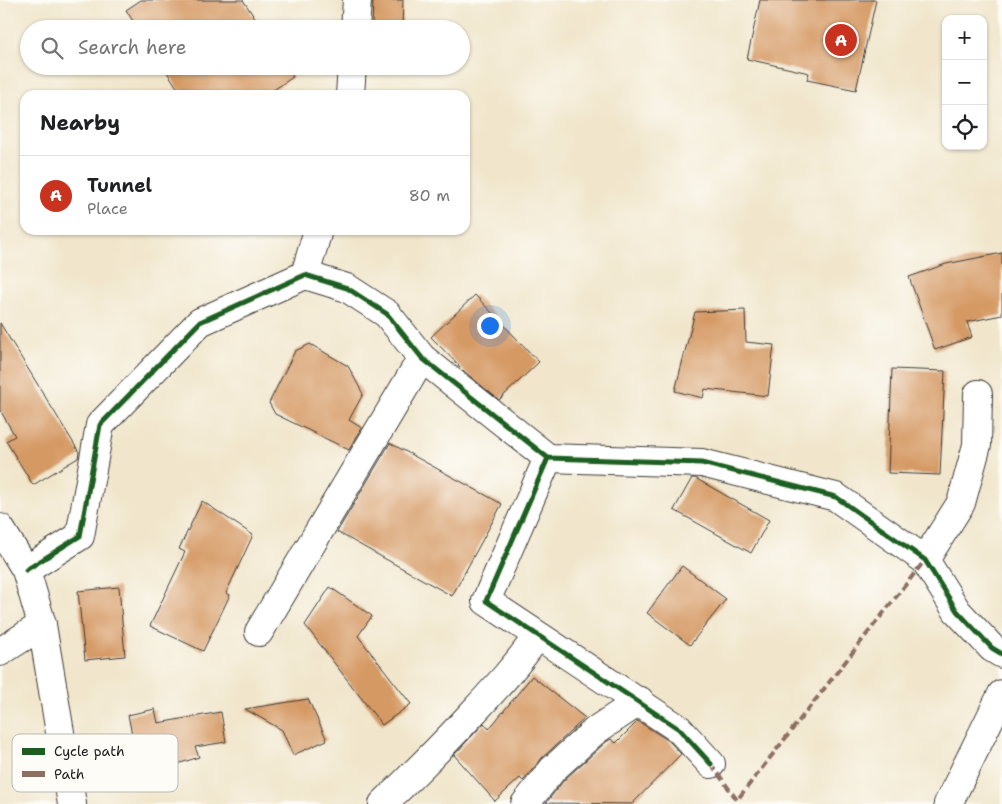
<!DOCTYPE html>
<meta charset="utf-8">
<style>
body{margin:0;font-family:"Shantell Sans",sans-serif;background:#f2f2f2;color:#202124}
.controls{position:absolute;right:15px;top:15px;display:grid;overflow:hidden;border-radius:10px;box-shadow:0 1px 4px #0004}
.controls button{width:45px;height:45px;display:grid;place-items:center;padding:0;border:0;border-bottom:1px solid #e0e0e0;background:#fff;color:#202124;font:25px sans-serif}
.you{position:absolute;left:489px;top:325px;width:18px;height:18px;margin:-12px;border:4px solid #fff;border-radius:50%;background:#1a73e8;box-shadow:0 0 0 8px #1a73e833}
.badge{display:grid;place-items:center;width:32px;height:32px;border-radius:50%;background:#c8321e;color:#fff;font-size:16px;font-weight:700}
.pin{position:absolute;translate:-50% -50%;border:2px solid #fff;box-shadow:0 1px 5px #0006}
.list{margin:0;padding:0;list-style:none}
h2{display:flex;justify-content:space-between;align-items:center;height:65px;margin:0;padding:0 20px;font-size:21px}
h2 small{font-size:16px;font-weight:400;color:#757577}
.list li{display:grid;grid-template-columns:32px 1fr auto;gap:15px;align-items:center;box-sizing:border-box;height:80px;padding:0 20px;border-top:1px solid #e0e0e0}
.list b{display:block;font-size:19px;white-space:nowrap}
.list p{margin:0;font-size:16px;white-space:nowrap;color:#757577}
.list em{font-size:16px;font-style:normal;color:#757577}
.icon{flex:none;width:28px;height:28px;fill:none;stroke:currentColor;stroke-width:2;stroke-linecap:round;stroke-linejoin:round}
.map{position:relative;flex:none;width:1002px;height:804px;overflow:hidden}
.search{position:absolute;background:#fff;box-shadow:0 1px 4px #0004;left:20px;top:20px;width:450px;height:55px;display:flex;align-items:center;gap:12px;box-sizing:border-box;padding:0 18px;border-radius:28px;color:#757577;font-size:19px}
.panel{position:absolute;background:#fff;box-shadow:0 1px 4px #0004;left:20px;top:90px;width:450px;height:145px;border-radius:15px}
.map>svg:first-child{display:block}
</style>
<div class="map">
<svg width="1002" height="804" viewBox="0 0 1002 804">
<rect width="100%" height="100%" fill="#fdfcf7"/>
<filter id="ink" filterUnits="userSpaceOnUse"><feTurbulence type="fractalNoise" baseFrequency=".02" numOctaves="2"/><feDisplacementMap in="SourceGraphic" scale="10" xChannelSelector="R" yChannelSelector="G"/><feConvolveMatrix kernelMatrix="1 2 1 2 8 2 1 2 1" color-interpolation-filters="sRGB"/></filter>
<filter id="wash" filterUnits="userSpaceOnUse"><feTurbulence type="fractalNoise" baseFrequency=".0096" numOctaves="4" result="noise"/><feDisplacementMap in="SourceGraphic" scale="20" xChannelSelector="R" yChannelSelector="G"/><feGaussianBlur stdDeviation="1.12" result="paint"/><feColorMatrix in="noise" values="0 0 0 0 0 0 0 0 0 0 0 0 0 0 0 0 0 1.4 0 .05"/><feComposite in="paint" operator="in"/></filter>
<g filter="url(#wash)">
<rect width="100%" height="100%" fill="#f1e6cc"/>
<g id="blocks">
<g fill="#d59964">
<path d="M141,0h102l19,29h-124l-12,-19z"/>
<path d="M373,0h30l-1,29 -30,-2z"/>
<path d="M760,0h116l-20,90 -49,-10 2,-7 -62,-14z"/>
<path d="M163,66h123l7,11 -27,18h-84z"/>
<path d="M1002,253v62l-35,7 5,15 -37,13 -26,-73 37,-13z"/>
<path d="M475,295l64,67 -40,38 -34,-28 -34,-35z"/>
<path d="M745,310l1,32 28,3 -6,51 -63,-7 -2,9 -28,-7 20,-79z"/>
<path d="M0,323l79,129 -1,6 -45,27 -27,-44 9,-5 -15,-26z"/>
<path d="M310,344l38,22 15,28 -14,26 13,8 -13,22 -74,-36 -6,-11 26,-52z"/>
<path d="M892,369l53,2 -5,104 -52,-2z"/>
<path d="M390,443l112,61 -50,92 -115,-64z"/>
<path d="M692,478h3l74,42 -18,33 -77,-43z"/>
<path d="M202,501l51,34 -27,58 4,2 -27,56 -53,-25 35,-74 -6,-3z"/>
<path d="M682,566l44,33 -36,46 -43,-32z"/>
<path d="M119,587l6,69 -40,4 -7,-69z"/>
<path d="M330,587l42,29 -14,20 53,68 -29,21 -77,-100z"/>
<path d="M532,676l53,42 -43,40 -19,23 -3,-3 -25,23 -41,-46 30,-32 5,6z"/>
<path d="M308,699l19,41 -34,15 -11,-25 -37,-21z"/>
<path d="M155,709l3,14 63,-11 5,30 -31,5 4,10 -31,10 1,6 -28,4 -13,-62z"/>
<path d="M638,721l31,20 12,13 -49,50 -86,-1 18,-23 42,-38 5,-3 5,4z"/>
</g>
</g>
</g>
<g filter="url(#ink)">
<use href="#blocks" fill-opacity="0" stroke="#3c3a36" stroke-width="1"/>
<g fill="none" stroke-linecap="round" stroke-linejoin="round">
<defs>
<g id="minor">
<path d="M355,29l2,-29"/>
<path d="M350,95l2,-29"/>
<path d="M305,275l13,-45"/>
<path d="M548,458l-62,143 193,128 32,35"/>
<path d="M0,528l26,42 16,55 30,179"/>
<path d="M925,560l36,-57 16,-58 1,-51"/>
<path d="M26,570l54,-34 20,-111 100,-103 105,-47 42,13 40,26 35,44 126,100 154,5 134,34 89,63 32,51 35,37 10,6"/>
<path d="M259,632l163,-274"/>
<path d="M0,652l42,-27"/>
<path d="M383,804c29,-28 57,-56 84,-85 25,-27 50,-53 70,-83"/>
<path d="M525,804l28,-35 43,-39 44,-29"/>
<path d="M948,804l54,-110"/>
</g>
</defs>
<use href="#minor" stroke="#3c3a36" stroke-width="30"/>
<use href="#minor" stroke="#fff" stroke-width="28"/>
<path stroke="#8d6e63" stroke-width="4" stroke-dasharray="8 4" stroke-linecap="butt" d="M711,764l26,36 188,-240"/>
<defs>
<g id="cycleway">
<path d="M548,458l-62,143 193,128 32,35"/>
<path d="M26,570l54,-34 20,-111 100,-103 105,-47 42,13 40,26 35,44 126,100 154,5 134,34 89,63 32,51 35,37 10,6"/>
</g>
</defs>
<use href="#cycleway" stroke="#fdfcf7" stroke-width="8"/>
<use href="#cycleway" stroke="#1b5e20" stroke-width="5"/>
</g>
</g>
<rect x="12" y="734" width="166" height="58" rx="8" fill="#fdfcf7" stroke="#bab9b5" stroke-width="1"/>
<rect x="22" y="748" width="23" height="7" fill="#1b5e20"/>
<rect x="22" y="771" width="23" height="6" fill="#8d6e63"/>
<g font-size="14" fill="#1c1c1c">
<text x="54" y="756">Cycle path</text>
<text x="54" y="779">Path</text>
</g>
</svg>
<div class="controls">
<button>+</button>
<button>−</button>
<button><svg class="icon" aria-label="locate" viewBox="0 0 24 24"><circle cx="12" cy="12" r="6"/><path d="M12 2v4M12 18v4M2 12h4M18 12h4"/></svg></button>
</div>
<div class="you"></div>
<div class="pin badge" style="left:841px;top:40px">A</div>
<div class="search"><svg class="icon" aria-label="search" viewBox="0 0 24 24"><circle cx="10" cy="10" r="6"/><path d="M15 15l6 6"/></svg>Search here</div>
<section class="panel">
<h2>Nearby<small></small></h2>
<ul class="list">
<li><span class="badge">A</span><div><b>Tunnel</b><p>Place</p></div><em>80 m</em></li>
</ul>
</section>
</div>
